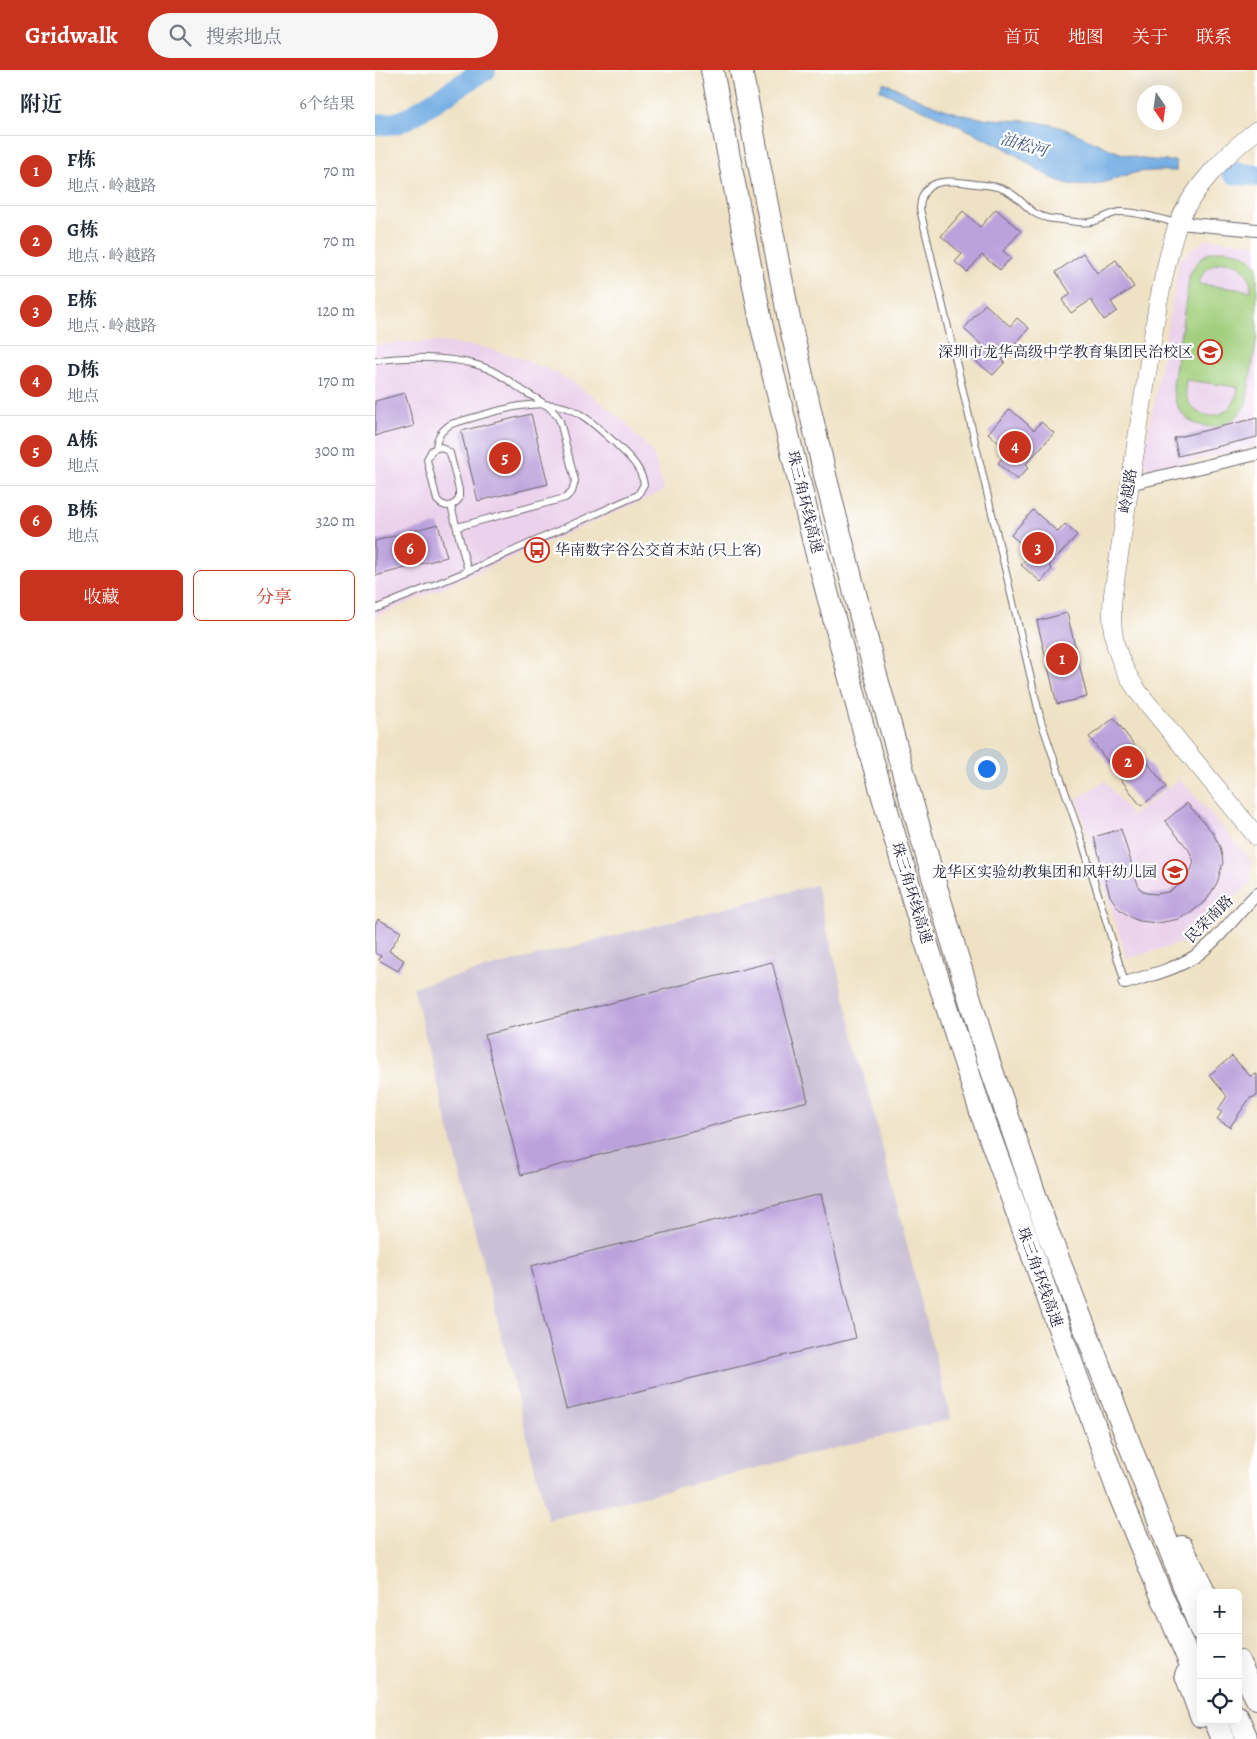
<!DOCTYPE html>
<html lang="zh">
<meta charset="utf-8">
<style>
body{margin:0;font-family:Alegreya,"Noto Serif SC",serif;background:#f6f6f7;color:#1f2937}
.controls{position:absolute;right:15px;bottom:15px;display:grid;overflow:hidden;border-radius:8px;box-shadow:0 5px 20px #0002}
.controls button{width:45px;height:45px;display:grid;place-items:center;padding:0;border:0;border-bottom:1px solid #e0e1e3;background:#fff;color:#1f2937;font:25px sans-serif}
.compass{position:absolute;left:762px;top:15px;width:45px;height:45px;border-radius:50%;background:#fff;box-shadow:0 5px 20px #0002;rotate:167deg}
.you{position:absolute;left:611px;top:698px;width:18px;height:18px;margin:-12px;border:4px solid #fff;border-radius:50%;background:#1a73e8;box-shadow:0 0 0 8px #1a73e833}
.badge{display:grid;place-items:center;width:32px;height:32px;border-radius:50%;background:#c8321e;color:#fff;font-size:16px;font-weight:700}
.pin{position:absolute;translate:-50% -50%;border:2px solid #fff;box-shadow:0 1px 5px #0006}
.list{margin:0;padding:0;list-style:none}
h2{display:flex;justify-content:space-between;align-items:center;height:65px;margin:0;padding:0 20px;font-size:21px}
h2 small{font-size:16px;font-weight:400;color:#747a83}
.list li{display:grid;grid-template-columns:32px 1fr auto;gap:15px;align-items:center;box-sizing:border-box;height:70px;padding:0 20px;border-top:1px solid #e0e1e3}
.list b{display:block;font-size:19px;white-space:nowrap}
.list p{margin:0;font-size:16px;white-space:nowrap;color:#747a83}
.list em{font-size:16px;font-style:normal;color:#747a83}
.actions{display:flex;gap:10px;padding:15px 20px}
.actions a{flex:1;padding:11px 0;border:1px solid #c8321e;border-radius:8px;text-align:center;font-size:18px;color:#c8321e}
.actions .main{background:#c8321e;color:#fff}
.icon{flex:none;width:28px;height:28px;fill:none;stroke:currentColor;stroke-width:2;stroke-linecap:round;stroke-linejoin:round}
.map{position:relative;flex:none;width:882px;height:1669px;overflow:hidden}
header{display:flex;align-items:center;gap:30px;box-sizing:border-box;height:70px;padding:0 25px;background:#c8321e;color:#fff}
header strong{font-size:24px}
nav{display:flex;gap:28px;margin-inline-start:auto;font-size:18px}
.search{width:350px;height:45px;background:#f6f6f7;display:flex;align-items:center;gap:12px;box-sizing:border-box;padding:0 18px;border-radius:28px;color:#747a83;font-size:19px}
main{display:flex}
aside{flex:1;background:#fff}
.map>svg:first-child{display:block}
</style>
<header>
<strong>Gridwalk</strong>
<div class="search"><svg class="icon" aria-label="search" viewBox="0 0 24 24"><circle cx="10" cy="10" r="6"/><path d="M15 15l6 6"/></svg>搜索地点</div>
<nav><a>首页</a><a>地图</a><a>关于</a><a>联系</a></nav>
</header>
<main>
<aside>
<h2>附近<small>6个结果</small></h2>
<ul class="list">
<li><span class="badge">1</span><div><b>F栋</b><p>地点 · 岭越路</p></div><em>70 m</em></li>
<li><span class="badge">2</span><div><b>G栋</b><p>地点 · 岭越路</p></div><em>70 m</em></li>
<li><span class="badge">3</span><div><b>E栋</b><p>地点 · 岭越路</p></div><em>120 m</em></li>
<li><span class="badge">4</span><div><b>D栋</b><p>地点</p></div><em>170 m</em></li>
<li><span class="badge">5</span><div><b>A栋</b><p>地点</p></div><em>300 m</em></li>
<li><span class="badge">6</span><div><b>B栋</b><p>地点</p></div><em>320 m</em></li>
</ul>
<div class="actions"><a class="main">收藏</a><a>分享</a></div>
</aside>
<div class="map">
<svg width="882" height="1669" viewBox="0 0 882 1669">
<rect width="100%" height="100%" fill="#fff"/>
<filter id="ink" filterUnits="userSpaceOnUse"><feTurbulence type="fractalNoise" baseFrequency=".02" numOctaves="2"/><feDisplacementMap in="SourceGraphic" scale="10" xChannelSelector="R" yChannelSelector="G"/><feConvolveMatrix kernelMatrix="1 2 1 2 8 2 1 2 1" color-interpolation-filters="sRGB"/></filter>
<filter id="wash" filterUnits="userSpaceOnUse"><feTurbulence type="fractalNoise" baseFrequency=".0096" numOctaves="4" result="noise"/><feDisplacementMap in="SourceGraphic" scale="20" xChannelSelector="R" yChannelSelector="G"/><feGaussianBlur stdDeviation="1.12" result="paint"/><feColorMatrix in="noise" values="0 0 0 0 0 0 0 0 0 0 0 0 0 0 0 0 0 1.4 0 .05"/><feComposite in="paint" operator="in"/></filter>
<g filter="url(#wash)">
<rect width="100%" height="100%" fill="#efe2c4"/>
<g fill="#ebd1eb">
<path d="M831,169l51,5v202l-105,25 -9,-9 37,-203z"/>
<path d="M25,272h42l41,5 40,12 37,16 35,22 32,27 27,31 10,36 -289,126v-272z"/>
<path d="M805,709l71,81 -1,24 -55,51 -11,7 -57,17 -50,-160 28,-18 27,35z"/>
</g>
<path fill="#cbbfd5" d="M441,815l135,534 -403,101 -135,-533z"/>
<path fill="#a2cf7d" stroke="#62785c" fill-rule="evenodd" d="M846,180c15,0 27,4 36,17v69l-11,68c-22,38 -73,26 -73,-19l17,-112 12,-16 9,-5zM847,192c18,-1 30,11 29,29l-52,-7c3,-12 11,-19 23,-22zM811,310l52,7c-3,41 -59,37 -52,-7z"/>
<path fill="#73ade3" stroke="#4a688f" d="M509,12c27,13 55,28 85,34 28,6 56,2 83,9 26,7 47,21 71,29 18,6 35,7 53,7v10c-14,0 -28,-1 -42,2 -22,5 -34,15 -59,12 -30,-4 -48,-26 -74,-39 -39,-20 -81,-37 -122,-56z"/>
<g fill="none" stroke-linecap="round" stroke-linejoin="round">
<g stroke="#73ade3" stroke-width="22">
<path d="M0,55l22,-2 11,-5 77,-48"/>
<path d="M858,103l24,3"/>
</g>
</g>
<g id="blocks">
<g fill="#bba2dc">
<path d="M621,139l25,22 -18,20 8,7 -11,12 -18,-15 -15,17 -12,-10 7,-8 -21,-18 22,-25 17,16z"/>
<path d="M708,183l14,20 19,-13 18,27 -23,15 6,9 -13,9 -13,-20 -20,13 -9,-13 9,-6 -15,-22z"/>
<path d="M610,234l25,22 7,-8 12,10 -27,32 3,2 -12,13 -20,-16 11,-12 -20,-18z"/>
<path d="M30,323l9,33 -39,10v-35z"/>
<path d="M635,339l24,21 7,-8 13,11 -28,31 3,3 -12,13 -19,-17 10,-12 -20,-18z"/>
<path d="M156,344l17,70 -70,17 -17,-70z"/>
<path d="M882,348v19l-79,19 -4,-18z"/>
<path d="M658,440l25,22 7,-8 12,11 -28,31 3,3 -11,13 -20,-17 10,-12 -20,-18z"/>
<path d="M63,454l9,33 -72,19v-35z"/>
<path d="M692,543l20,84 -30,7 -20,-83z"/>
<path d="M739,648l52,69 -25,19 -52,-69z"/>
<path d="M812,733l26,30 7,14 3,15 -6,21 -11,18 -17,13 -10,5 -21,4 -19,-2 -7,-3 -13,-9 -9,-13 -16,-59 27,-8 18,59 7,5 10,1 12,-2 15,-9 7,-10 4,-11 -5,-12 -24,-29z"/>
<path d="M3,849l23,13 -12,19 15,9 -6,11 -19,-11 2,-4 -6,-3v-28z"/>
<path d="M397,892l36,139 -287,74 -36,-140z"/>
<path d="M857,986l18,20 7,-2v22l-7,2 -20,29 -13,-8 5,-7 -4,-2 9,-14 -18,-21z"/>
<path d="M446,1124l35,144 -290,71 -35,-143z"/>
</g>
</g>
</g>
<g filter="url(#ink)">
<use href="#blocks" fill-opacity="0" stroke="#6a656b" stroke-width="1"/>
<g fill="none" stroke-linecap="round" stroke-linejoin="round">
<defs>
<g id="lane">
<path d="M0,291c32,-5 81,-5 111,7 14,5 27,16 39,24 14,8 28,15 35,29l15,60 -3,11 -7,6 -108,29"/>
<path d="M66,377l9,6 9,37v9c-7,9 -15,9 -22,1l-9,-36 -1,-5 5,-9z"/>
<path d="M76,436l17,65"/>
<path d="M0,539l93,-38 170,-76 6,-11c-4,-19 -16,-28 -30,-42 -14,-12 -29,-28 -47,-34 -34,-12 -82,7 -116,16 -10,7 -14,12 -15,24"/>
<path d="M750,913l-44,-145 -40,-117 -121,-512c1,-33 31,-29 55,-25 10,1 21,1 30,6 22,10 20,25 48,29 12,1 26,5 38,3 10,-2 19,-9 29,-10 17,-1 40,7 57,11"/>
</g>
<g id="street">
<path d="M804,153l78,7"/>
<path d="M754,414l128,-30"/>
<path d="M750,913c23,-7 48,-13 69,-26 24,-16 42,-43 63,-63"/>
</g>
<path id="secondary" d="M882,60c-30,23 -65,58 -79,94 -9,25 -14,53 -20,79l-45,291c-4,40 3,66 26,99l118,144"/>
<g id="highway">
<path d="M337,0l50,257 53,220 50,188 54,185 63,195 137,379 82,195"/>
<path d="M366,0l48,249 37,160 49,193 58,205 56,185 58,168 154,400"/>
<path d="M807,1477l23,46"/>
<path d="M863,1591l19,38"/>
<path d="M811,1605l15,41"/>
<path d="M863,1648l9,21"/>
<path d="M840,1650l8,19"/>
</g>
</defs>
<use href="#lane" stroke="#6a656b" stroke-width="8"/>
<use href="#street" stroke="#6a656b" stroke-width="14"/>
<use href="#secondary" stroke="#6a656b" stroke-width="19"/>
<use href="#highway" stroke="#6a656b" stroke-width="24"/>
<use href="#lane" stroke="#fff" stroke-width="6"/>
<use href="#street" stroke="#fff" stroke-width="12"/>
<use href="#secondary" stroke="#fff" stroke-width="18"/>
<use href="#highway" stroke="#fff" stroke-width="22"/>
</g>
</g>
<defs>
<symbol id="school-ring" viewBox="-11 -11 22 22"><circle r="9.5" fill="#fff" stroke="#c8321e" stroke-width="1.5"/><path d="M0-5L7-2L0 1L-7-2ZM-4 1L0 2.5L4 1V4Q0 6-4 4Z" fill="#c8321e"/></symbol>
<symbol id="bus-ring" viewBox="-11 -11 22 22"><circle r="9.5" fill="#fff" stroke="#c8321e" stroke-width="1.5"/><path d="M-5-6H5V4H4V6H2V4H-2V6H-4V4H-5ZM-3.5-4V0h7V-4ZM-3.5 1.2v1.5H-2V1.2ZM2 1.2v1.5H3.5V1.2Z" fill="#c8321e"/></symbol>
</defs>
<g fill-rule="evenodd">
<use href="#school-ring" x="821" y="268" width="28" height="28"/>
<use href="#bus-ring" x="148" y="466" width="28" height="28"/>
<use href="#school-ring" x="786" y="788" width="28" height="28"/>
</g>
<g text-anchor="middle" stroke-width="4.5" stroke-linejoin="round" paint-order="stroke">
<g font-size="15" fill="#22223b" stroke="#fff" text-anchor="end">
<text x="818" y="287">深圳市龙华高级中学教育集团民治校区</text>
<text x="180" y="485" text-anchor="start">华南数字谷公交首末站 (只上客)</text>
<text x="782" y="807">龙华区实验幼教集团和风轩幼儿园</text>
</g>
<g font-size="15" fill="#22223b" stroke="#fff">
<text transform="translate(753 421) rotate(-81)" y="5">岭越路</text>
<text transform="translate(430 432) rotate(76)" y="5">珠三角环线高速</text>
<text transform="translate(537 823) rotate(73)" y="5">珠三角环线高速</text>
<text transform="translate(834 849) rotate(-45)" y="5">民荣南路</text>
<text transform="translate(665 1207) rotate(70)" y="5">珠三角环线高速</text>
</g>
<g font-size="16" font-style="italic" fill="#425a7e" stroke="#fff">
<text transform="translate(649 74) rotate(16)" y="6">油松河</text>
</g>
</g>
</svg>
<div class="controls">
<button>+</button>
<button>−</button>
<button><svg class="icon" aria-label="locate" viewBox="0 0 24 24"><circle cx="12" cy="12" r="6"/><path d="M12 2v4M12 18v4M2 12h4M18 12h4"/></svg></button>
</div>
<svg class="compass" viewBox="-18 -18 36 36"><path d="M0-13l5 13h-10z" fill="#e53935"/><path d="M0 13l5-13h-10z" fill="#747a83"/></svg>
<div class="you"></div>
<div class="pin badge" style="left:687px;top:589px">1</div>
<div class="pin badge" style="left:753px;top:692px">2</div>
<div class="pin badge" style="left:663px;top:478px">3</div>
<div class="pin badge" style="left:640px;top:377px">4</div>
<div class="pin badge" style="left:130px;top:388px">5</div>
<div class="pin badge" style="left:35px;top:479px">6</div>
</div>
</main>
